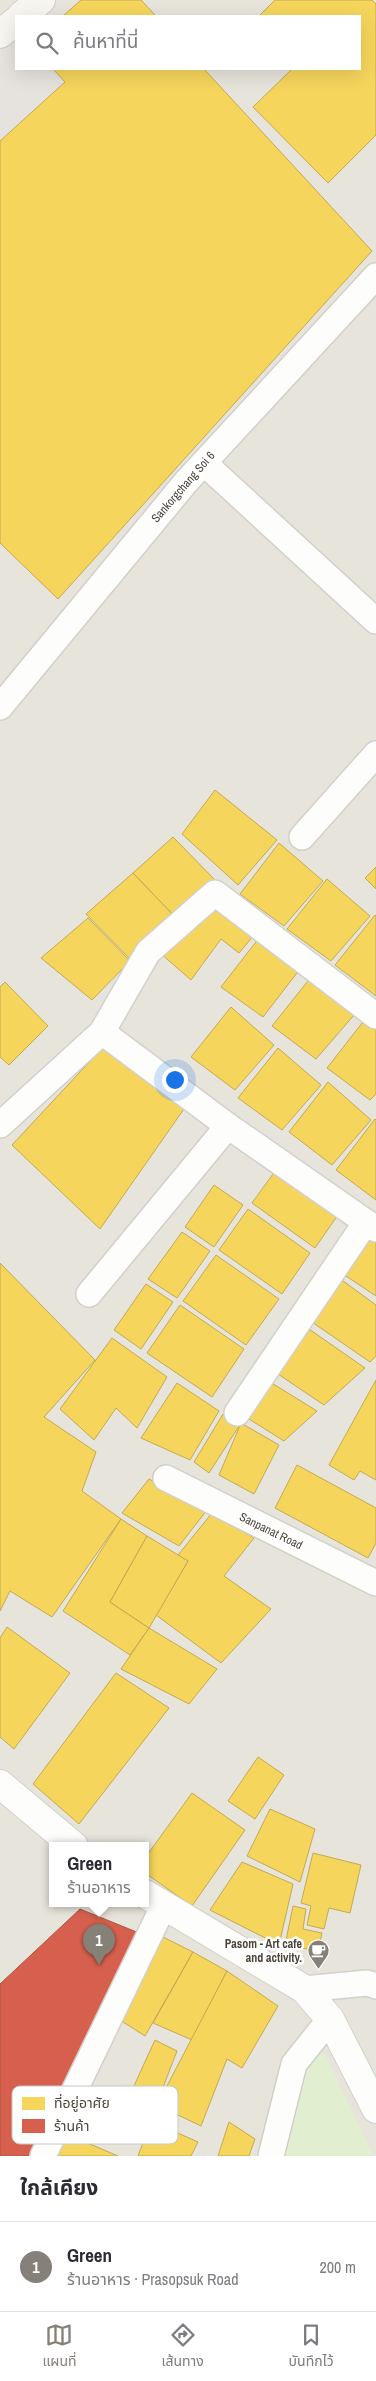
<!DOCTYPE html>
<html lang="th">
<meta charset="utf-8">
<style>
body{margin:0;font-family:"Archivo Narrow","Noto Sans Thai",sans-serif;background:#f7f7f7;color:#2b2b33}
.you{position:absolute;left:174px;top:1079px;width:18px;height:18px;margin:-12px;border:4px solid #fff;border-radius:50%;background:#1a73e8;box-shadow:0 0 0 8px #1a73e833}
.badge{display:grid;place-items:center;width:32px;height:32px;border-radius:50%;background:#868178;color:#fff;font-size:16px;font-weight:700}
.pin{position:absolute;translate:-50% -41px;filter:drop-shadow(0 1px 2px #0008)}
.pin::after{content:'';position:absolute;top:26px;width:18px;height:15px;background:inherit;clip-path:polygon(0 0,100% 0,50% 100%)}
.popup{position:absolute;left:49px;top:1842px;width:100px;height:65px;box-sizing:border-box;display:grid;place-content:center;border-radius:0px;background:#fff;filter:drop-shadow(0 1px 4px #0005);font-size:16px;white-space:nowrap;color:#7c7c81}
.popup b{font-size:19px;color:#2b2b33}
.popup::after{content:'';position:absolute;left:50%;top:100%;margin-left:-10px;border:10px solid transparent;border-top-color:#fff}
.list{margin:0;padding:0;list-style:none}
h2{display:flex;justify-content:space-between;align-items:center;height:65px;margin:0;padding:0 20px;font-size:21px}
h2 small{font-size:16px;font-weight:400;color:#7c7c81}
.list li{display:grid;grid-template-columns:32px 1fr auto;gap:15px;align-items:center;box-sizing:border-box;height:90px;padding:0 20px;border-top:1px solid #e1e1e2}
.list b{display:block;font-size:19px;white-space:nowrap}
.list p{margin:0;font-size:16px;white-space:nowrap;color:#7c7c81}
.list em{font-size:16px;font-style:normal;color:#7c7c81}
.icon{flex:none;width:28px;height:28px;fill:none;stroke:currentColor;stroke-width:2;stroke-linecap:round;stroke-linejoin:round}
.map{position:relative;flex:none;width:376px;height:2156px;overflow:hidden}
.search{position:absolute;background:#fff;box-shadow:0 5px 20px #0002;left:15px;right:15px;top:15px;height:55px;display:flex;align-items:center;gap:12px;box-sizing:border-box;padding:0 18px;border-radius:0px;color:#7c7c81;font-size:19px}
.sheet{height:155px;background:#fff}
nav{display:flex;justify-content:space-around;align-items:center;box-sizing:border-box;height:70px;border-top:1px solid #e1e1e2;background:#fff;font-size:14px;color:#7c7c81}
nav a{display:grid;justify-items:center;gap:2px}
nav .on{color:#868178}
.map>svg:first-child{display:block}
</style>
<div class="map">
<svg width="376" height="2156" viewBox="0 0 376 2156">
<rect width="100%" height="100%" fill="#f4f2ee"/>
<path fill="#e7e4dc" fill-rule="evenodd" d="M0,0h376v2156h-376zM16,16h344v53h-344zM53,1846h92v58h-92z"/>
<path fill="#e1eecf" d="M323,2050l51,106h-91l23,-86z"/>
<path fill="#e6e3df" d="M16,35v34h37l12,13 -65,59v-92z"/>
<g fill="#f6d55c" stroke="#c3aa52">
<path d="M81,0h60l15,16h-93z"/>
<path d="M275,0h97l4,4v131l-48,48 -75,-76 39,-38h68v-53h-101z"/>
<path d="M53,69h151l168,182 -314,348 -58,-56v-402l65,-59z"/>
<path d="M215,790l62,50 -39,45 -56,-51z"/>
<path d="M173,837l42,43 -40,37 -42,-44z"/>
<path d="M279,843l44,38 -39,45 -44,-32z"/>
<path d="M376,867v22l-11,-11z"/>
<path d="M133,873l42,44 -44,43 -45,-46z"/>
<path d="M327,879l43,37 -39,45 -44,-32z"/>
<path d="M215,904l39,31 -15,18 -18,-14 -30,41 -32,-28z"/>
<path d="M375,915l1,1v80l-41,-31z"/>
<path d="M88,918l42,43 -38,39 -51,-42z"/>
<path d="M259,938l41,31 -37,48 -42,-30z"/>
<path d="M312,976l43,38 -39,45 -44,-33z"/>
<path d="M5,982l43,44 -39,39 -9,-8v-70z"/>
<path d="M231,1007l43,38 -39,45 -44,-33z"/>
<path d="M366,1018l10,8v68l-6,6 -43,-32z"/>
<path d="M106,1044l80,62 -86,123 -88,-84z"/>
<path d="M278,1048l43,37 -39,45 -44,-32z"/>
<path d="M328,1082l43,38 -39,45 -43,-33z"/>
<path d="M375,1119l1,1v80l-40,-30z"/>
<path d="M278,1167l62,45 -25,36 -63,-45z"/>
<path d="M214,1185l29,20 -29,42 -29,-20z"/>
<path d="M248,1209l62,44 -28,41 -63,-44z"/>
<path d="M182,1232l28,19 -33,47 -29,-19z"/>
<path d="M369,1238l7,4v54l-42,-28z"/>
<path d="M216,1255l63,44 -33,46 -63,-44z"/>
<path d="M0,1263l95,97 -51,57 52,35 -14,39 39,28 -69,98 -42,-26 -10,20z"/>
<path d="M339,1278l37,27v51l-6,6 -61,-42z"/>
<path d="M146,1284l27,18 -32,47 -27,-19z"/>
<path d="M180,1305l64,44 -32,48 -65,-44z"/>
<path d="M306,1327l59,41 -41,37 -49,-33z"/>
<path d="M112,1338l55,39 -30,51 -21,-20 -22,32 -34,-31z"/>
<path d="M376,1380v100l-16,-9 -6,9 -25,-15z"/>
<path d="M270,1382l47,29 -33,30 -35,-22z"/>
<path d="M177,1383l42,28 -29,49 -49,-22z"/>
<path d="M223,1414l18,9 -32,50 -15,-11z"/>
<path d="M241,1423l38,22 -25,49 -35,-19z"/>
<path d="M297,1465l79,43v35l-8,15 -93,-50z"/>
<path d="M149,1479l58,31 -28,36 -57,-33z"/>
<path d="M212,1513l42,25 -30,38 47,33 -50,54 -65,-48 32,-54 -10,-6z"/>
<path d="M121,1519l26,17 -37,66 39,26 -19,27 -67,-44z"/>
<path d="M147,1536l41,25 -39,67 -39,-26z"/>
<path d="M7,1627l63,46 -56,76 -14,-12v-99z"/>
<path d="M149,1628l68,41 -28,35 -68,-35z"/>
<path d="M116,1673l53,35 -90,116 -46,-40z"/>
<path d="M258,1757l26,18 -29,44 -27,-18z"/>
<path d="M192,1793l53,37 -53,76 -47,-33v-15z"/>
<path d="M270,1809l45,20 -15,53 -53,-26z"/>
<path d="M313,1853l48,12 -11,48 -21,-5 -5,21 -17,-4 4,-19 -10,-3z"/>
<path d="M242,1862l51,22 -14,61 -69,-35z"/>
<path d="M293,1906l13,3 -3,20 19,4 -4,18 -33,-6z"/>
<path d="M161,1936l32,16 -48,84 -25,-16z"/>
<path d="M193,1952l34,19 -35,69 -39,-17z"/>
<path d="M227,1971l51,35 -36,62 -15,-9 -26,67 -44,-21z"/>
<path d="M155,2040l22,11 -35,91 -26,-17z"/>
<path d="M151,2121l47,21 -7,14h-53z"/>
<path d="M229,2122l26,17 -6,17h-31z"/>
<path d="M64,2133l54,23h-65z"/>
</g>
<path fill="#d6604d" stroke="#ac5847" d="M80,1909l59,24 -108,223h-31v-172z"/>
<g fill="none" stroke-linecap="round" stroke-linejoin="round">
<defs>
<g id="minor">
<path d="M204,463l172,158"/>
<path d="M0,707l186,-225 190,-206"/>
<path d="M302,837l74,-83"/>
<path d="M102,1032l126,94 148,103"/>
<path d="M0,1125l102,-93 46,-80 67,-59 161,123"/>
<path d="M89,1294l139,-168"/>
<path d="M237,1413l129,-191"/>
<path d="M166,1478l210,105"/>
<path d="M304,1989l63,-6 9,3"/>
<path d="M43,2156l121,-251"/>
<path d="M271,2156l23,-92 36,-45"/>
</g>
<g id="tertiary">
<path d="M0,1784l74,62"/>
<path d="M145,1894l159,95 26,30 46,90"/>
</g>
<g id="secondary">
<path d="M21,16l20,-16"/>
<path d="M0,34l16,-13"/>
</g>
</defs>
<use href="#minor" stroke="#d2d0cb" stroke-width="28"/>
<use href="#tertiary" stroke="#d2d0cb" stroke-width="30"/>
<use href="#secondary" stroke="#d3cfc5" stroke-width="30"/>
<use href="#minor" stroke="#fdfdfc" stroke-width="25"/>
<use href="#tertiary" stroke="#fdfdfc" stroke-width="28"/>
<use href="#secondary" stroke="#f7f6f1" stroke-width="28"/>
</g>
<defs>
<symbol id="cafe-pin" viewBox="-11 -11 22 30"><path d="M0 17L-7.5 6A9.5 9.5 0 1 1 7.5 6Z" fill="#868178" stroke="#fff"/><path d="M-5.5-4.5H6V0H3Q3 3.5 0 3.5H-2.5Q-5.5 3.5-5.5 0ZM3-3.2v2h1.7v-2ZM-6 4.5H4V6H-6Z" fill="#fff"/></symbol>
</defs>
<g fill-rule="evenodd">
<use href="#cafe-pin" x="306" y="1938" width="25" height="34"/>
</g>
<g text-anchor="middle" stroke-width="5" stroke-linejoin="round" paint-order="stroke">
<g font-size="12" fill="#4b4439" stroke="#fff">
<text transform="translate(183 487) rotate(-49)" y="4">Sankorgchang Soi 6</text>
<text transform="translate(271 1531) rotate(26)" y="4">Sanpanat Road</text>
</g>
<g font-size="12" font-weight="bold" fill="#4b4439" stroke="#fff" text-anchor="end">
<text x="302" y="1948">Pasom - Art cafe<tspan x="302" dy="14">and activity.</tspan></text>
</g>
</g>
<rect x="12" y="2086" width="166" height="58" rx="8" fill="#fff" stroke="#c9c7c4" stroke-width="1"/>
<rect x="22" y="2097" width="23" height="13" fill="#f6d55c"/>
<rect x="22" y="2119" width="23" height="14" fill="#d6604d"/>
<g font-size="14" fill="#4b4439">
<text x="54" y="2108">ที่อยู่อาศัย</text>
<text x="54" y="2131">ร้านค้า</text>
</g>
</svg>
<div class="you"></div>
<div class="pin badge" style="left:99px;top:1965px">1</div>
<div class="popup"><b>Green</b>ร้านอาหาร</div>
<div class="search"><svg class="icon" aria-label="search" viewBox="0 0 24 24"><circle cx="10" cy="10" r="6"/><path d="M15 15l6 6"/></svg>ค้นหาที่นี่</div>
</div>
<section class="sheet">
<h2>ใกล้เคียง<small></small></h2>
<ul class="list">
<li><span class="badge">1</span><div><b>Green</b><p>ร้านอาหาร · Prasopsuk Road</p></div><em>200 m</em></li>
</ul>
</section>
<nav>
<a class="on"><svg class="icon" aria-label="map" viewBox="0 0 24 24"><path d="M3 6l6-2 6 2 6-2v14l-6 2-6-2-6 2zM9 4v14M15 6v14"/></svg>แผนที่</a>
<a><svg class="icon" aria-label="directions" viewBox="0 0 24 24"><path d="M12 3l9 9-9 9-9-9zM9 14v-3h6M13 9l2 2-2 2"/></svg>เส้นทาง</a>
<a><svg class="icon" aria-label="saved" viewBox="0 0 24 24"><path d="M7 4h10v16l-5-4-5 4z"/></svg>บันทึกไว้</a>
</nav>
